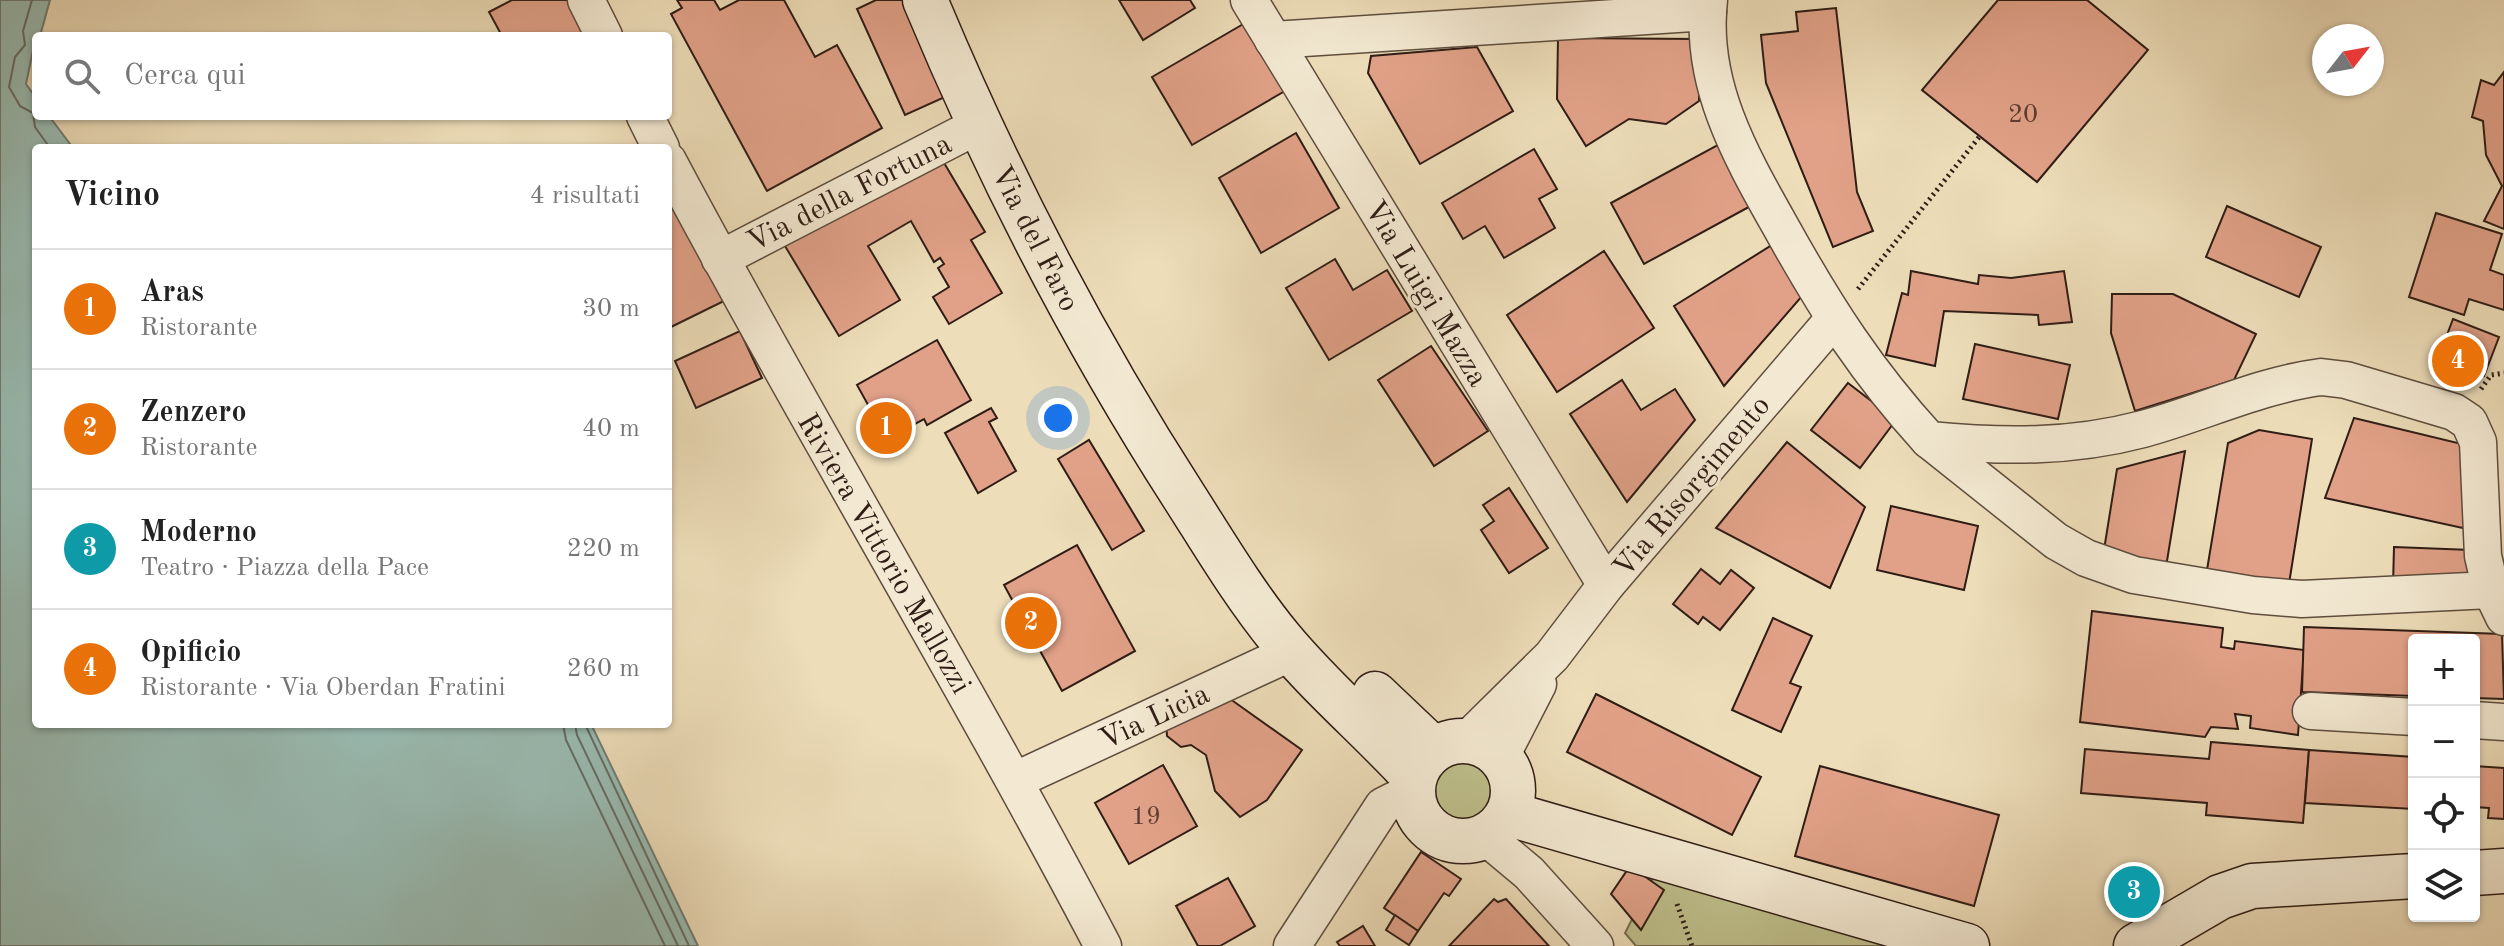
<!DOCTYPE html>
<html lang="it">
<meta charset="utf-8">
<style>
body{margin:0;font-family:"Old Standard TT",serif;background:#f2f2f2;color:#222}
.controls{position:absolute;right:24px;bottom:24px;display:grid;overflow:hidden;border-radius:8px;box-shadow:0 2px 6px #0004}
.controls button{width:72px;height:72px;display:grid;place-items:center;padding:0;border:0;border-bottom:2px solid #e0e0e0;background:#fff;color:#222;font:40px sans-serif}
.compass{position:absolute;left:2312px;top:24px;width:72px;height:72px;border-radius:50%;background:#fff;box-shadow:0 2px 6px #0004;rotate:59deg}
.you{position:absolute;left:1058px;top:418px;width:28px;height:28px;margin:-20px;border:6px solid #fff;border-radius:50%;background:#1a73e8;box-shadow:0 0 0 12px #1a73e833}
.badge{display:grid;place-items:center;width:52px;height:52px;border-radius:50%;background:#1a73e8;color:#fff;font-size:26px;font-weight:700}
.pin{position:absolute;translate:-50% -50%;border:4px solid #fff;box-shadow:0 2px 8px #0006}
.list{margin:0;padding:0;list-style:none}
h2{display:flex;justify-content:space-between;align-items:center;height:104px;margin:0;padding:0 32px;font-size:34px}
h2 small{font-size:26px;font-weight:400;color:#767676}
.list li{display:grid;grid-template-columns:52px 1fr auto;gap:24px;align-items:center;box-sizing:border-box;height:120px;padding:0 32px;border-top:2px solid #e0e0e0}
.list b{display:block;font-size:30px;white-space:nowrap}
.list p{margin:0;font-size:26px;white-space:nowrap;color:#767676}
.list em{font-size:26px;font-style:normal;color:#767676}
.icon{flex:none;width:44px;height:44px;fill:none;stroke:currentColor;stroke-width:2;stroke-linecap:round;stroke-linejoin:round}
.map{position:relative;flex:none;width:2504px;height:946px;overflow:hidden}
.search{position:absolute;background:#fff;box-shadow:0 2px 6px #0004;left:32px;top:32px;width:640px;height:88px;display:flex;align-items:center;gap:20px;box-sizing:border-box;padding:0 28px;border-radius:8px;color:#767676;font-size:30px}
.panel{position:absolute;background:#fff;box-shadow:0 2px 6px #0004;left:32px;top:144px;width:640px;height:584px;border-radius:8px}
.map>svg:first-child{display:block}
</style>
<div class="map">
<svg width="2504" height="946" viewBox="0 0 2504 946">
<rect width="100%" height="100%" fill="#edddb9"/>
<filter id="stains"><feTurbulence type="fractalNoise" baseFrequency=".0025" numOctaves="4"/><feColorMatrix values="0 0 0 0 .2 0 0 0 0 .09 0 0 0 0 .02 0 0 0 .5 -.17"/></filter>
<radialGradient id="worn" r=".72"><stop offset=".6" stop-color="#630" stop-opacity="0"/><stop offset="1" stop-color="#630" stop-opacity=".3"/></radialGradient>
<g fill="#bebf8b" stroke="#766e50" stroke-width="2">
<circle cx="1463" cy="791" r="29"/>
<path d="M1656,872l254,74h-274l-11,-13z"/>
</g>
<path fill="#99bbb2" stroke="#6f7c73" stroke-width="2" d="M0,0h50l-10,36h-4l-10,48 10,14v18h13l24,32h-37v576h555l107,222h-698z"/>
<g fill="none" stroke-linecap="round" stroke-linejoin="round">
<g stroke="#646c64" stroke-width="2">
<path d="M32,0l-9,31 2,14 -10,12 -6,30 11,19 13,7 2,14 15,21"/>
<path d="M563,724l3,16 99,206"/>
<path d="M575,724l2,11 101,211"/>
<path d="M585,724l104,222"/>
</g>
</g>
<g fill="#e1a188" stroke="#2f1d15" stroke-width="2">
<path d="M512,0h61l12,23 -3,13h-80l-13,-24z"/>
<path d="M677,0h37l6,10 19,-10h45l31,57 22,-12 45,83 -115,63 -96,-177 11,-6z"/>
<path d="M876,0h38l42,92 -51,23 -48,-106z"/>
<path d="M1119,0h71l5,8 -52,32z"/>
<path d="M1998,0h89l61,50 -111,132 -115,-92z"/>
<path d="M1836,8l21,184 16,39 -40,16 -67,-164 -5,-48 37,-4 -2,-19z"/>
<path d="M1245,23l40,68 -93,54 -40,-68z"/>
<path d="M1558,38l141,1v62l-33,23 -37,-5 -43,27 -29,-47z"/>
<path d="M1477,47l36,64 -93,53 -52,-91 3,-17z"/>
<path d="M2504,72v157l-20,-8 18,-35 -16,-31 -3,-34 -11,-4 9,-37 13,5z"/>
<path d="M1296,133l43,75 -78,45 -42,-75z"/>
<path d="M1725,141l33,61 -114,62 -33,-61z"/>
<path d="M1534,149l23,40 -18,10 16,29 -51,30 -19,-32 -22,13 -21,-36z"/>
<path d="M937,151l48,81 -14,8 31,53 -53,31 -16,-27 16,-10 -11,-19 6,-4 -4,-6 -6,4 -23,-41 -43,25 32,54 -61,36 -60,-100z"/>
<path d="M668,182l64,115 -61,30 -3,-2z"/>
<path d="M2227,206l94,41 -22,50 -93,-40z"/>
<path d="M2436,213l66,21 -12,36 14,5v35l-35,-11 -5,16 -55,-18z"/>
<path d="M1772,245l31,50 -79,91 -50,-80z"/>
<path d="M1604,251l50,77 -97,64 -50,-77z"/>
<path d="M1335,259l18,31 34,-20 25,41 -83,49 -43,-72z"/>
<path d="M1911,271l67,13 1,-9 32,3 53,-7 8,51 -33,3 -1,-10 -94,-4 -9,55 -49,-11 16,-62 6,2z"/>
<path d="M2112,294h61l83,40 -22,46 -99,31 -24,-78z"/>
<path d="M2453,319l46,18 -15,39 -46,-17z"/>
<path d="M740,331l22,47 -66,30 -21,-47z"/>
<path d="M937,340l34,60 -44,25 -3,-6 -37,20 -30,-54z"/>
<path d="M1975,344l95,21 -12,54 -95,-20z"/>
<path d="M1431,346l57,85 -54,35 -56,-86z"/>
<path d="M1622,380l19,30 34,-21 20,31 -68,82 -57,-88z"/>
<path d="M1848,383l48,37 -36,48 -49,-38z"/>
<path d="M991,408l6,10 -8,4 27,49 -38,22 -33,-60z"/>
<path d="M2354,418l112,27 6,85 -147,-32z"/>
<path d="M2259,430l53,9 -24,151 -82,-14 22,-133z"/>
<path d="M1089,440l55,91 -32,19 -54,-91z"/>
<path d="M1787,442l78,65 -35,81 -114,-60z"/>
<path d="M2185,451l-19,116 -63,-11 14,-87z"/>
<path d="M1509,488l39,60 -39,25 -28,-43 13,-9 -11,-16z"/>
<path d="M1891,506l87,20 -14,64 -87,-20z"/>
<path d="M1077,545l58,106 -73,40 -58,-106z"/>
<path d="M2394,547l77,3 8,32 -86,4z"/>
<path d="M1701,569l19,15 11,-14 23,18 -34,42 -17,-13 -5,7 -25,-20z"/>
<path d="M2092,611l131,17 -2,19 13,2 1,-8 69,9 -6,85 -48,-7 1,-12 -16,-2 3,15 -27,-2 -6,10 -125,-15z"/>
<path d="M1773,618l39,18 -22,47 11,4 -20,45 -49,-22z"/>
<path d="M2304,627l198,7 2,65 -30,-1v-58h-60v56l-112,-4z"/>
<path d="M1596,694l165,83 -29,58 -165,-83z"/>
<path d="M1226,696l76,54 -35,50 -27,17 -25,-26 -9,-36 -15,-10 -10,2 -14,-11 -1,-17z"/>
<path d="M2211,742l98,8 -6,73 -97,-8 1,-12 -126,-10 4,-44 124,10z"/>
<path d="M2309,750l105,7v52l-109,-6z"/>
<path d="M1163,765l34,61 -68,38 -34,-61z"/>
<path d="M1820,766l179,49 -25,91 -179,-50z"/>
<path d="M2474,766l30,2v51l-16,-1 1,-10 -15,-1z"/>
<path d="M1421,852l40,27 -12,17 -5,-3 -26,38 -34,-23z"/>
<path d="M1630,866l34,24 -23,40 -30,-36z"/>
<path d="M1228,878l27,48 -35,20h-22l-22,-40z"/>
<path d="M1494,899l4,3 8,-3 43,47h-100z"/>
<path d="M1395,915l23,16 -9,14 -23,-15z"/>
<path d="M1363,926l12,20h-35l-3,-4z"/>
</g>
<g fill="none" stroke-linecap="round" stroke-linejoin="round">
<defs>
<g id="street">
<path d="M586,0l18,36"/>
<path d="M1249,0l357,585"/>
<path d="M1709,0c-10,85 33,158 73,229 45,81 85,143 147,211 74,7 142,8 214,-11 59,-16 117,-44 178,-52l25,3 108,32 15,10 9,20 5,114 8,34 13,27"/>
<path d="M1273,40l435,-28"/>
<path d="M645,116l16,32"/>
<path d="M668,161c140,264 296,520 435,785"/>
<path d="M720,259l259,-134"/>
<path d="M1929,440l127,101 30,17 48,17 119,20 49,4 189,-9"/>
<path d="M2311,711l103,6"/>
<path d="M2474,720l30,2"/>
<path d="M1466,741l86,-85 54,-71 227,-265"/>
<path d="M1500,758l38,-74"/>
<path d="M1016,780l276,-128"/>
<path d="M1486,837l43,36 66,73"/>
<path d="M1292,946l91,-140 30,-15"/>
</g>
<g id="secondary">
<path d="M925,0c72,173 158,340 260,498 30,47 59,96 95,140 40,49 91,92 134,139"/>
<path d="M1375,694l59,56"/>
<circle cx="1463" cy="791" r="50"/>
<path d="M1509,814l458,132"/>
<path d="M2474,873l30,-2"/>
<path d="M2136,946l84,-49 32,-11 162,-10"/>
</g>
</defs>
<use href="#street" stroke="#5e4d3e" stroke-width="39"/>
<use href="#secondary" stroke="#2f1d15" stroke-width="47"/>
<g stroke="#2f1d15" stroke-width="5" stroke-dasharray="2 4" stroke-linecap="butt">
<path d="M1858,289l122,-153"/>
<path d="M2481,389l10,-14 13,-2"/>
<path d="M1677,904l15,42"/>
</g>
<use href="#street" stroke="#f3e9d2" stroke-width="36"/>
<use href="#secondary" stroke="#f3e9d2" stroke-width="44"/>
</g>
<g text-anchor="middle" stroke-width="6" stroke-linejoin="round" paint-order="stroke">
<g font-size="26" fill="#5c3e32">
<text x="2023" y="122">20</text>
<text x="1146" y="824">19</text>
</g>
<g font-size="30" fill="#2f1d15" stroke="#f3e9d2">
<text transform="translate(849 192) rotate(-27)" y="10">Via della Fortuna</text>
<text transform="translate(1036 238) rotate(63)" y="10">Via del Faro</text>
<text transform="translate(1427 293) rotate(59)" y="10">Via Luigi Mazza</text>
<text transform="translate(1691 486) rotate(-50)" y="10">Via Risorgimento</text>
<text transform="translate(885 553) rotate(60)" y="10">Riviera Vittorio Mallozzi</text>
<text transform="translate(1154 716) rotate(-25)" y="10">Via Licia</text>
</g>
</g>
<rect width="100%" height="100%" filter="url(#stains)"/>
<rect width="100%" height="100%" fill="url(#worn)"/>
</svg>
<div class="controls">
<button>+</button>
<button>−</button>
<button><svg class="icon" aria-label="locate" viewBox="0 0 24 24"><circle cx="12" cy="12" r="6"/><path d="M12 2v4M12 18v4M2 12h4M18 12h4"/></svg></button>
<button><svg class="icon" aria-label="layers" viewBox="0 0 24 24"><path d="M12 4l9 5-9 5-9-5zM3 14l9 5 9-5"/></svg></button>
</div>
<svg class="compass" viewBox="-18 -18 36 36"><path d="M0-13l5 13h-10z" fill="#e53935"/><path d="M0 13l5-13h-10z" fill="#767676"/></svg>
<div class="you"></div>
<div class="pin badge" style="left:886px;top:428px;background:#e8710a">1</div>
<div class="pin badge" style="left:1031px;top:623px;background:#e8710a">2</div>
<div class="pin badge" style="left:2134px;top:892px;background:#0f9aa8">3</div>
<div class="pin badge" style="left:2458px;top:361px;background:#e8710a">4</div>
<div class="search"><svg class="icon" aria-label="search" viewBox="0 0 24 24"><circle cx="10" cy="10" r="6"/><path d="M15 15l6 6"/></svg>Cerca qui</div>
<section class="panel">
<h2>Vicino<small>4 risultati</small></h2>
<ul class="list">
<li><span class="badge" style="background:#e8710a">1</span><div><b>Aras</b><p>Ristorante</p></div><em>30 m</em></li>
<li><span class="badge" style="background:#e8710a">2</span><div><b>Zenzero</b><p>Ristorante</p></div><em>40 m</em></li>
<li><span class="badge" style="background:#0f9aa8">3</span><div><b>Moderno</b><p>Teatro · Piazza della Pace</p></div><em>220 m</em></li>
<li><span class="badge" style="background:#e8710a">4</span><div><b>Opificio</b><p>Ristorante · Via Oberdan Fratini</p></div><em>260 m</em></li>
</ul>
</section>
</div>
